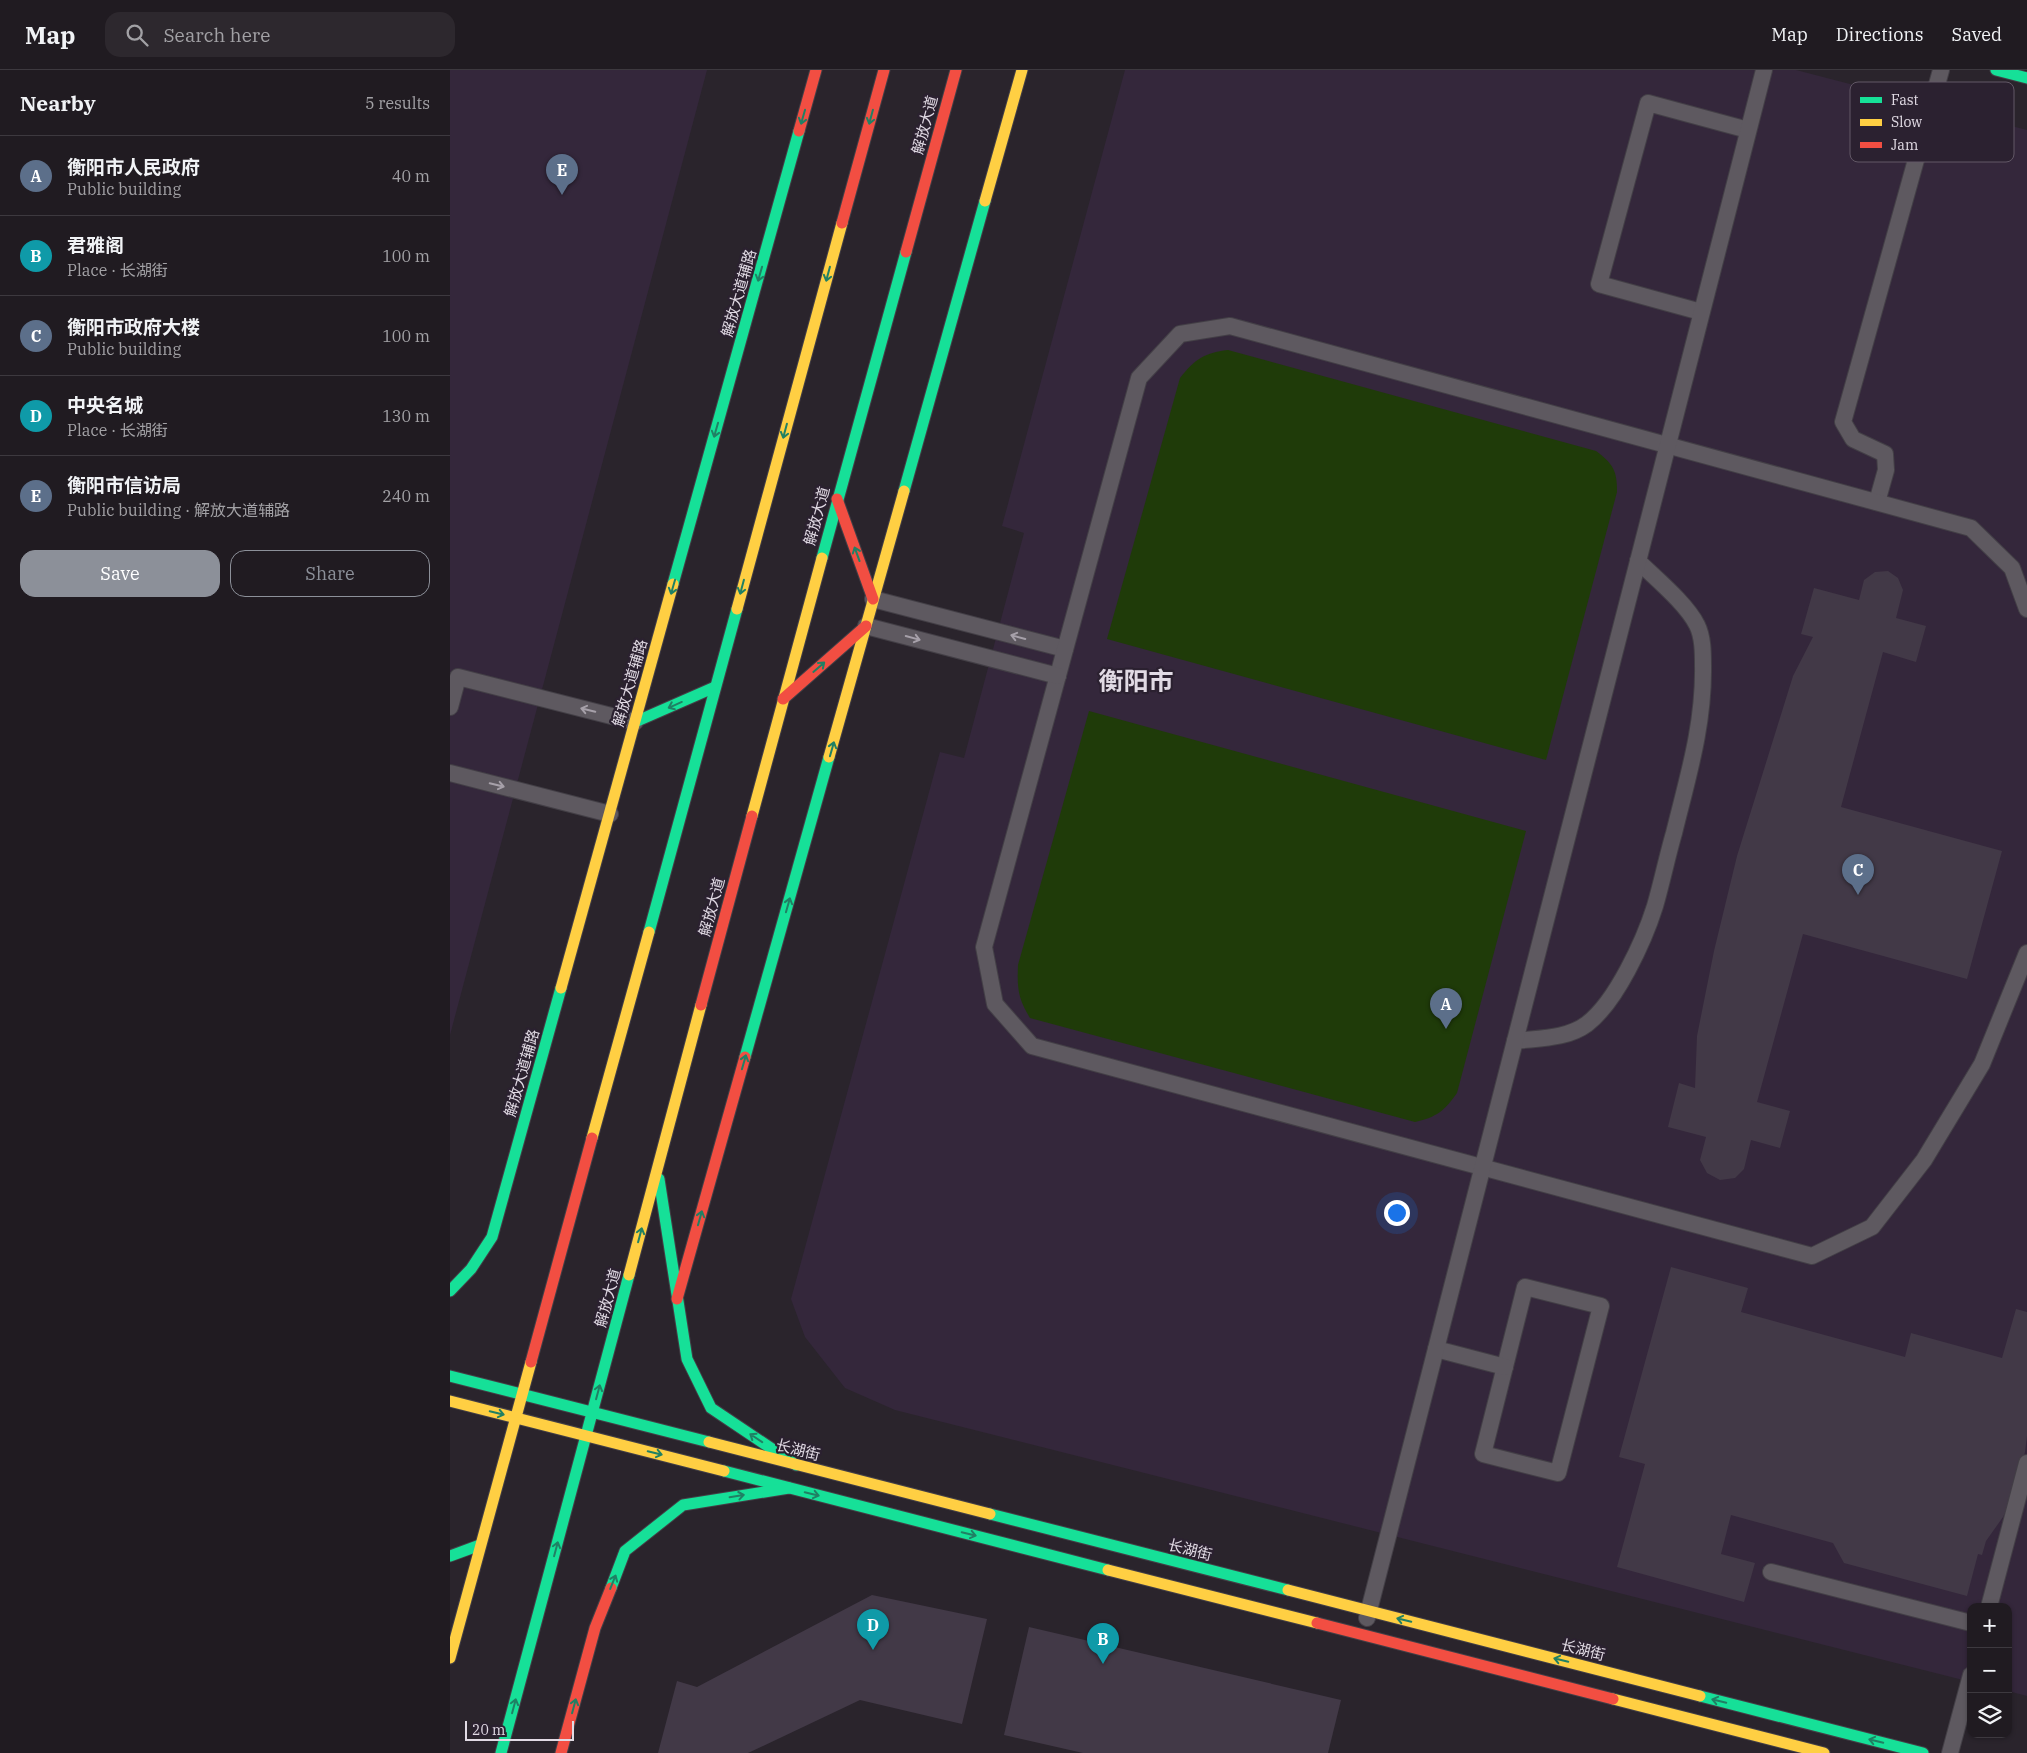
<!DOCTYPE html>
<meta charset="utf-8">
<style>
body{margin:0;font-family:"IBM Plex Serif","Noto Sans SC",serif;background:#2d282e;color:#f1f3f6}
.controls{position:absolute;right:15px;bottom:15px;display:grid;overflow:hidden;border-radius:10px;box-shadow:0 1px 4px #0004}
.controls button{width:45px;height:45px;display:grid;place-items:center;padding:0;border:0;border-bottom:1px solid #3d393f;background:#201b21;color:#f1f3f6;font:25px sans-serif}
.scale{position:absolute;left:15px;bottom:12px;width:109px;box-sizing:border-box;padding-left:5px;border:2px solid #e1dae4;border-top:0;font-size:14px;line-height:18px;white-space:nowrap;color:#e1dae4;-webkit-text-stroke:4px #2b2130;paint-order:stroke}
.you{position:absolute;left:946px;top:1142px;width:18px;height:18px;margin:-12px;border:4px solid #fff;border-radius:50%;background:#1a73e8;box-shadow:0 0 0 8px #1a73e833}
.badge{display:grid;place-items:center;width:32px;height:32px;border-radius:50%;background:#8c9099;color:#fff;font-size:16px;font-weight:700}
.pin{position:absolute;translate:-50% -41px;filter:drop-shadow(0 1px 2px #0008)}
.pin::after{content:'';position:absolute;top:26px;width:18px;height:15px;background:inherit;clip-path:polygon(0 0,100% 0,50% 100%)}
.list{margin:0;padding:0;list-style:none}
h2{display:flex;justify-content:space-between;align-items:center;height:65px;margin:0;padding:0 20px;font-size:21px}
h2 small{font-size:16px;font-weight:400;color:#a2a1a5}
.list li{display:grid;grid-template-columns:32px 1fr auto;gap:15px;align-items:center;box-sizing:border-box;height:80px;padding:0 20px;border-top:1px solid #3d393f}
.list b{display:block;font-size:19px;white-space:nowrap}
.list p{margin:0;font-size:16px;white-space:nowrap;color:#a2a1a5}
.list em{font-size:16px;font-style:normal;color:#a2a1a5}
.actions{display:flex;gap:10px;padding:15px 20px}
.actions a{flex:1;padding:11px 0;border:1px solid #8c9099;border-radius:15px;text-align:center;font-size:18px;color:#8c9099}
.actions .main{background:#8c9099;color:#fff}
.icon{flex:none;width:28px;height:28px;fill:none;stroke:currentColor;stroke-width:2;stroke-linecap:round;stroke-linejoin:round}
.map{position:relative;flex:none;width:1577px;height:1683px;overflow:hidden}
header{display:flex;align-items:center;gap:30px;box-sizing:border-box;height:70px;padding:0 25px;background:#201b21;border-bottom:1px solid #3d393f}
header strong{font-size:24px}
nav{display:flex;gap:28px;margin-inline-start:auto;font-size:18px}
.search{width:350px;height:45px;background:#2d282e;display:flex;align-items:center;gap:12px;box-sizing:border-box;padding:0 18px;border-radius:15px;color:#a2a1a5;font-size:19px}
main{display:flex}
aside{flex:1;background:#201b21}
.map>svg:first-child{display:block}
</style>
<header>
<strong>Map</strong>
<div class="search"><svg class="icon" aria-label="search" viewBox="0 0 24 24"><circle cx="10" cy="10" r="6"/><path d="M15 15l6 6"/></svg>Search here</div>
<nav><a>Map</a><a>Directions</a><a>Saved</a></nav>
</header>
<main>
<aside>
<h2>Nearby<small>5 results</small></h2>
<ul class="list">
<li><span class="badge" style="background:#5c6f8a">A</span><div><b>衡阳市人民政府</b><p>Public building</p></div><em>40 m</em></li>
<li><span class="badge" style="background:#0f9aa8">B</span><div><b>君雅阁</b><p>Place · 长湖街</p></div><em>100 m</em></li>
<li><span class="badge" style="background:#5c6f8a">C</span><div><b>衡阳市政府大楼</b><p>Public building</p></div><em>100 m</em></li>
<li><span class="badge" style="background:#0f9aa8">D</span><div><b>中央名城</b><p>Place · 长湖街</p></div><em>130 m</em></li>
<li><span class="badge" style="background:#5c6f8a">E</span><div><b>衡阳市信访局</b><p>Public building · 解放大道辅路</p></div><em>240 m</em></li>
</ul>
<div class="actions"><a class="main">Save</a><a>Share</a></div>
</aside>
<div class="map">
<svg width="1577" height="1683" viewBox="0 0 1577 1683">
<rect width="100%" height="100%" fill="#2a242c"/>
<g fill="#34273b">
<path d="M0,0h257l-257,965z"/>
<path d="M675,0h671l231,60v1566l-19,-5v-84h-37v75l-1076,-272 -50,-22 -40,-51 -14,-38 149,-547 24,6 60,-225 -22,-7z"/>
</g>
<g fill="#1f3b09">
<path d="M778,280l368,101c17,13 21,19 21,41l-71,268 -439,-121 73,-261c15,-19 24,-25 48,-28z"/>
<path d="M639,641l437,120 -69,262c-13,18 -20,24 -42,29l-385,-104c-12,-19 -13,-30 -12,-53z"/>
</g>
<g fill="#423947">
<path d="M1438,501l10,7 5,12 -7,28 30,8 -10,36 -33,-10 -42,155 161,44 -35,128 -164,-45 -46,168 33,9 -10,37 -29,-8 -7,29 -9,9 -15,2 -13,-7 -7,-13 6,-23 -38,-10 11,-44 16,5 2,-52 17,-85 23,-95 56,-180 20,-39 -12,-3 13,-46 45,12 5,-20 11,-8z"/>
<path d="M1221,1197l77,21 -7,24 164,45 6,-24 91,25 14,-49 11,3v124l-2,16 -14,48 -8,17 -17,24 -4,14 -4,-1 -11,42 -123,-33 -11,-20 -102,-28 -10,39 34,9 -11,39 -127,-35 28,-103 -26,-7z"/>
<path d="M422,1525l115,24 -25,105 -102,-24 -112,53h-90l19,-72 20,6z"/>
<path d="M579,1557l312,73 -13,53h-245l-79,-18z"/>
</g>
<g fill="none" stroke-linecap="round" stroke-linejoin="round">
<defs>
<g id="lane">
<path d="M1251,242l-102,-28 49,-181 100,27"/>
<path d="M1427,432l9,-32 -1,-16 -32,-15 -10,-17 98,-352"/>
<path d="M423,529l192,50"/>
<path d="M1577,539l-15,-41 -41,-40 -741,-202 -50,8 -41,44 -155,569 11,57 37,42 780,210 60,-29 52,-67 58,-96 45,-111"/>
<path d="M416,556l192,50"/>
<path d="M0,637l8,-30 177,45"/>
<path d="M0,703l160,41"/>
<path d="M1065,971c24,-3 52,-2 72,-17 29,-22 57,-83 68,-118 7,-24 12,-49 19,-73 14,-57 30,-108 29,-167 0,-13 0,-29 -6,-41 -11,-22 -42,-47 -59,-64"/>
<path d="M1075,1217l76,19 -43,167 -75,-19z"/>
<path d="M986,1279l69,18"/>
<path d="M1321,1502l200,51"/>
<path d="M1539,1537l38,-144"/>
<path d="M917,1548l397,-1548"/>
<path d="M1500,1683l21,-78"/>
</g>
<g id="fast">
<path d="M1546,0l31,8"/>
<path d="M454,421l81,-290"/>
<path d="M372,488l84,-306"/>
<path d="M223,514l126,-453"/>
<path d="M185,652l80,-35"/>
<path d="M199,862l88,-323"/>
<path d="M295,987l84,-300"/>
<path d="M209,1109l28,180 24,49 85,57"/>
<path d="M0,1221l21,-22 21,-32 69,-249"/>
<path d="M0,1306l259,66"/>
<path d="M274,1401l384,99"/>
<path d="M540,1444l298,76"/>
<path d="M0,1486l30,-11"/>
<path d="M161,1518l14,-37 58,-46 106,-17"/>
<path d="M1250,1626l223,57"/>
<path d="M51,1683l128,-478"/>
</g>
<g id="slow">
<path d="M535,131l37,-131"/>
<path d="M287,539l105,-386"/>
<path d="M379,687l75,-266"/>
<path d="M302,746l70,-258"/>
<path d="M111,918l112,-404"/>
<path d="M142,1068l57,-206"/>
<path d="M179,1205l72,-270"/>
<path d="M0,1331l274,70"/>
<path d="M259,1372l281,72"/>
<path d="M658,1500l209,53"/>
<path d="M838,1520l412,106"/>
<path d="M0,1588l81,-296"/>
<path d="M1163,1629l211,54"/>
</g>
<g id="jam">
<path d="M349,61l17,-61"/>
<path d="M392,153l42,-153"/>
<path d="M456,182l50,-182"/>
<path d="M387,429l36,100"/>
<path d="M333,629l83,-73"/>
<path d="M251,935l51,-189"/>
<path d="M227,1229l68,-242"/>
<path d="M81,1292l61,-224"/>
<path d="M867,1553l296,76"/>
<path d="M111,1683l34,-125 16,-40"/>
</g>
</defs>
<use href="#lane" stroke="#433f46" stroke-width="18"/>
<use href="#fast" stroke="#433f46" stroke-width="13"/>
<use href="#slow" stroke="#433f46" stroke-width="13"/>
<use href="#jam" stroke="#433f46" stroke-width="13"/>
<use href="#lane" stroke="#5e5960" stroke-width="16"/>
<use href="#fast" stroke="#16e098" stroke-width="11"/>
<use href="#slow" stroke="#ffcf43" stroke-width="11"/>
<use href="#jam" stroke="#f24e42" stroke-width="11"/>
</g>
<defs><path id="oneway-shaft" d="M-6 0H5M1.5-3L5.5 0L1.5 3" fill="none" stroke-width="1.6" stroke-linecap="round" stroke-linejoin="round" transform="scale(1.25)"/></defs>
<g stroke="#208064">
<use href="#oneway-shaft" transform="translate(353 47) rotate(106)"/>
<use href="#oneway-shaft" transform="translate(421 47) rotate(105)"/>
<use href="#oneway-shaft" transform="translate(310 204) rotate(106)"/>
<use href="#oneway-shaft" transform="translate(378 204) rotate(105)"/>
<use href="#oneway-shaft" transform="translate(266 360) rotate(106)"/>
<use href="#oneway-shaft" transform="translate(335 361) rotate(105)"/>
<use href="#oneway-shaft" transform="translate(407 484) rotate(-110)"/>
<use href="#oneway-shaft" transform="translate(223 517) rotate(106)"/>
<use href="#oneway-shaft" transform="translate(292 517) rotate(105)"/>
<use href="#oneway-shaft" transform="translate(369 597) rotate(-41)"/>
<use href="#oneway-shaft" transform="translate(225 635) rotate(156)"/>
<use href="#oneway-shaft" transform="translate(382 679) rotate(-74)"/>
<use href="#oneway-shaft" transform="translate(338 835) rotate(-74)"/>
<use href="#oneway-shaft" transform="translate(294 992) rotate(-74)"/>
<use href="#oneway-shaft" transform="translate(250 1148) rotate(-74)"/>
<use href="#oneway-shaft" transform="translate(190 1165) rotate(-75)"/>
<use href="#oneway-shaft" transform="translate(148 1322) rotate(-75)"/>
<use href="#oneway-shaft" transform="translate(47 1343) rotate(14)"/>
<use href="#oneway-shaft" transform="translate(306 1368) rotate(-146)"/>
<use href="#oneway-shaft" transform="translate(205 1383) rotate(14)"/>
<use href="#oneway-shaft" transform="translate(362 1424) rotate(14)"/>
<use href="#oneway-shaft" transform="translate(287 1426) rotate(-9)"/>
<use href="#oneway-shaft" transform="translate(519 1464) rotate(14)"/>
<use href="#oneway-shaft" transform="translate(106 1479) rotate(-75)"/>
<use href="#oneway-shaft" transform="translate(163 1512) rotate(-68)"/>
<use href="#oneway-shaft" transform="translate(954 1550) rotate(-166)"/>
<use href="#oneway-shaft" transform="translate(1111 1590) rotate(-166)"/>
<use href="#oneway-shaft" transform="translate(1269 1631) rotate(-166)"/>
<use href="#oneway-shaft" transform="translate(64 1636) rotate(-75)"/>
<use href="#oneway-shaft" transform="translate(124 1636) rotate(-75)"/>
<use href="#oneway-shaft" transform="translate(1426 1671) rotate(-166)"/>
</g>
<g stroke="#a6a0a9">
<use href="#oneway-shaft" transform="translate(568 567) rotate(-165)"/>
<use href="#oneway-shaft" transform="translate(463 568) rotate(15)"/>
<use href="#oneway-shaft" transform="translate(138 640) rotate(-166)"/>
<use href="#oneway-shaft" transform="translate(47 715) rotate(14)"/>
</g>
<g text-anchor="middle" stroke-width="4.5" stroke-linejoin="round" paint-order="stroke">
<g font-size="15" fill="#e1dae4" stroke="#2b2130">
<text transform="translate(475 55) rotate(-75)" y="5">解放大道</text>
<text transform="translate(289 223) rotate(-74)" y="5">解放大道辅路</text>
<text transform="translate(367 446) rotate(-75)" y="5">解放大道</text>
<text transform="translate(180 613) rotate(-74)" y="5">解放大道辅路</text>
<text transform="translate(262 837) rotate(-75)" y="5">解放大道</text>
<text transform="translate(72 1003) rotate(-74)" y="5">解放大道辅路</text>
<text transform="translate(158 1228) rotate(-75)" y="5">解放大道</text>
<text transform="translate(348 1380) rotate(14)" y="5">长湖街</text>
<text transform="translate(740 1480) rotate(14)" y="5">长湖街</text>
<text transform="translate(1133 1580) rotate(14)" y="5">长湖街</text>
</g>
<g font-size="25" font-weight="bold" fill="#e1dae4" stroke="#2b2130">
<text x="686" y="620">衡阳市</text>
</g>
</g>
<rect x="1400" y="12" width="164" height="80" rx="8" fill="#2b2130" stroke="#625866" stroke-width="1"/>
<rect x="1410" y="27" width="22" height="6" fill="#16e098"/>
<rect x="1410" y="49" width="22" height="7" fill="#ffcf43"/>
<rect x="1410" y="72" width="22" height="6" fill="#f24e42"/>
<g font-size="14" fill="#e1dae4">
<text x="1441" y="35">Fast</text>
<text x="1441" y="57">Slow</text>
<text x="1441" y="80">Jam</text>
</g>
</svg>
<div class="controls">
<button>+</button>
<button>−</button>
<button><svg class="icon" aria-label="layers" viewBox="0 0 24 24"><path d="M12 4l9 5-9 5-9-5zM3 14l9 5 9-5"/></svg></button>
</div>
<div class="scale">20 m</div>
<div class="you"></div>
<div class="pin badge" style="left:996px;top:959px;background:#5c6f8a">A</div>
<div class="pin badge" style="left:653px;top:1594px;background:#0f9aa8">B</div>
<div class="pin badge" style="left:1408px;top:825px;background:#5c6f8a">C</div>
<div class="pin badge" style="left:423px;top:1580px;background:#0f9aa8">D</div>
<div class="pin badge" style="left:112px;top:125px;background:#5c6f8a">E</div>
</div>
</main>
